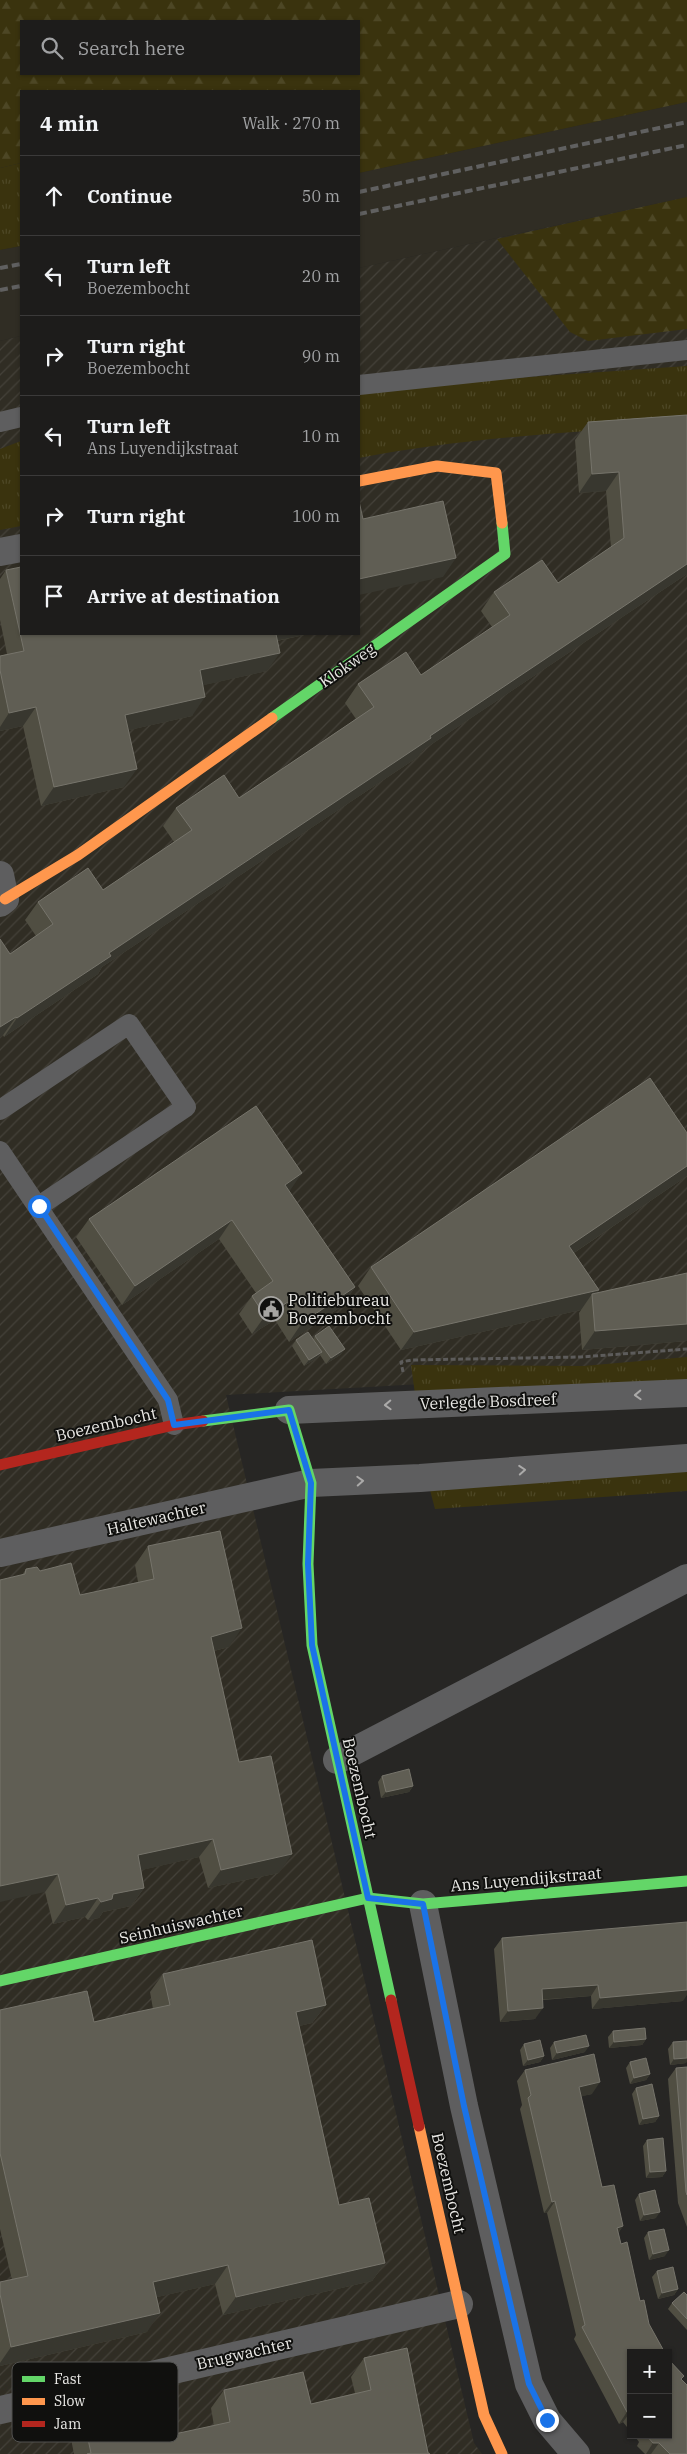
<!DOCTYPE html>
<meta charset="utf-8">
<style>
body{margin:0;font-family:"IBM Plex Serif",serif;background:#252524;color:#f1f3f6}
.controls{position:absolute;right:15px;bottom:15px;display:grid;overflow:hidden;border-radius:0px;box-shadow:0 1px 4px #0004}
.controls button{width:45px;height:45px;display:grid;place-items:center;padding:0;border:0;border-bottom:1px solid #3b3a3a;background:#1d1c1b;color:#f1f3f6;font:25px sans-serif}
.stop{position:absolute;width:15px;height:15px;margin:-11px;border:4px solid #1a73e8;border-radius:50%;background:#fff}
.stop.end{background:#1a73e8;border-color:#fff;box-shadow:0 1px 5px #0008}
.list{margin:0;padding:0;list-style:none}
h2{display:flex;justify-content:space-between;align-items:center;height:65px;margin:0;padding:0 20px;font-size:21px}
h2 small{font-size:16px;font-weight:400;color:#a0a1a3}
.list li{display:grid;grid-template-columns:32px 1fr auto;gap:15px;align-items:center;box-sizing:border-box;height:80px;padding:0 20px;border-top:1px solid #3b3a3a}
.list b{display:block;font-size:19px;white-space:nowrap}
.list p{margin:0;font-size:16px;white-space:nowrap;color:#a0a1a3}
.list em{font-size:16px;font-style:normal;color:#a0a1a3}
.icon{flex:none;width:28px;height:28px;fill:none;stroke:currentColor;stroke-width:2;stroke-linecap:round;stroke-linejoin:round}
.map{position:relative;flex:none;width:687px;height:2454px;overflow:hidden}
.search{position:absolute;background:#1d1c1b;box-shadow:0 1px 4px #0004;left:20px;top:20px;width:340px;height:55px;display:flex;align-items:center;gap:12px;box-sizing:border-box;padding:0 18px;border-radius:0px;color:#a0a1a3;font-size:19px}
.panel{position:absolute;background:#1d1c1b;box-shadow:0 1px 4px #0004;left:20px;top:90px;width:340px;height:545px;border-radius:0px}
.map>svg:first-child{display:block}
</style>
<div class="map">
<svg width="687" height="2454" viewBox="0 0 687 2454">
<defs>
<pattern id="industrial-furrows" width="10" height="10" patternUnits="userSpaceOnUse" patternTransform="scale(1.25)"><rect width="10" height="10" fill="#302d24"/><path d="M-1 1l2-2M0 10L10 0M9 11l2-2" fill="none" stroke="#444139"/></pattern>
<pattern id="grass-tufts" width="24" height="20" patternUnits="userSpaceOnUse" patternTransform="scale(1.25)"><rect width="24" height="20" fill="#3a330e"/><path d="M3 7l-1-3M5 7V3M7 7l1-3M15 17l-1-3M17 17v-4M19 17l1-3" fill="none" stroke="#4d4725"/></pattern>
<pattern id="forest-firs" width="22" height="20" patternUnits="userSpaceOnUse" patternTransform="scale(1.25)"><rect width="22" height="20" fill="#3a330e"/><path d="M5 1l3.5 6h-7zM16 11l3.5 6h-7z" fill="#4d4725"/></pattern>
</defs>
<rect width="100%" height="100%" fill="#272624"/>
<g fill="#302d24">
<path d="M687,102v95l-328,71v-95z"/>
<path d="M21,246v90l-21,5v-91z"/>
</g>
<path fill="url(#industrial-furrows)" d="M687,197v1172l-461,26 248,1048 8,11h-482v-2113l21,-5v298h338v-366z"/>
<g fill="url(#grass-tufts)">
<path d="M21,163v83l-21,4v-82z"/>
<path d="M687,366v58c-109,8 -220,13 -328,34v-64l98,-12z"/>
<path d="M21,441v85l-21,4v-81z"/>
<path d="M687,1357v26l-272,11 -4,-29 172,1z"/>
<path d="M687,1466v25l-252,18 -5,-19z"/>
</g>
<g fill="url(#forest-firs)" fill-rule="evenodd">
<path d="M0,0h687v102l-328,71v-82h-338v72l-21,5zM21,21h338v53h-338z"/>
<path d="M687,197v132l-99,12 -18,-9 -73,-93z"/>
</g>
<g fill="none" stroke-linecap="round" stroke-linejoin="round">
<path stroke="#5d5c5b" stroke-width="3" stroke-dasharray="5 2.5" stroke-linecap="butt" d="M403,1372l-2,-10 11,-2 169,-3 106,-8"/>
<g stroke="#5e5e5f" stroke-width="20">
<path d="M359,385l328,-35"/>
<path d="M0,422l21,-5"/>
<path d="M0,1110l129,-86 57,83 -147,99"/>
<path d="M0,1151l168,249 6,25"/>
</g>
<g stroke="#5e5e5f" stroke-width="28">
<path d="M0,552l21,-4"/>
<path d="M0,875l5,24 -5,4"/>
<path d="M289,1410l398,-17"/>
<path d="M0,1553l311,-70 109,-5 267,-20"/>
<path d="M337,1760l350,-182"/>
<path d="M423,1904l41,202 65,278 18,36 29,34"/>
<path d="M0,2410l459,-106"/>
</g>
<g stroke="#63d668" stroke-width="11">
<path d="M272,718l233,-164 -3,-31"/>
<path d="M203,1421l86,-11 22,73 -3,81 4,81 79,355"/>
<path d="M0,1981l368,-83 55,6 264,-23"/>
</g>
<g stroke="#ff974d" stroke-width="11">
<path d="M359,481l78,-15 59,7 6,50"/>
<path d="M5,899l73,-44 194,-137"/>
<path d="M419,2126l65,289 18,39"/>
</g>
<g stroke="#b3261e" stroke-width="11">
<path d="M0,1465l174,-40 29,-4"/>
<path d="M391,2000l28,126"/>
</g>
<g stroke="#606060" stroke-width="4" stroke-dasharray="8 4" stroke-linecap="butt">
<path d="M359,192l328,-70"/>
<path d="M359,214l328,-69"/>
<path d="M0,268l21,-4"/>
<path d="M0,290l21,-4"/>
</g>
</g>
<g fill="#504e42">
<path d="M687,415v159l-264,176 -5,7 -316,210 -4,7 -94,63 -1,-2 7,-81 26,-18 -11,-16 13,-18 65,-12 71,-48 -11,-16 13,-18 63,-10 117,-79 -11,-16 13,-19 63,-9 71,-48 -11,-16 13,-19 64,-9 53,-36 -5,-56 -27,2 -4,-53 13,-18z"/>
<path d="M6,570l15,64h288l-32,7 -10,30 -64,14 -11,31 -63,14 -5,57 -83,19 -18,-80 -23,5v-75l7,-2 -7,-34v-41z"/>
<path d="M687,1133v43l-113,77 25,37 -2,3 90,-20v68l-105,9 -3,-37 2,-3 -180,40 -43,-64 13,-19z"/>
<path d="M289,1191l66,96 -13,19 -53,36 -14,-22 -23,14 -13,-20 13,-18 4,-3 -37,-54 -97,66 -46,-68 13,-18z"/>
<path d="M315,1336l30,13 -5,6 -14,9 -6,-9 -3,3 -13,8 -12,-20 4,-6 17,-1z"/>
<path d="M148,1546l81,101 -15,4 25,111 40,111 -71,15 -9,-31 -58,13 3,18 -13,18 -28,6 -4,6 -11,2 -3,-3 -32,7 -8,-32 -23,-317 4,-6 14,2 40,24 58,-13 -3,-17z"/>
<path d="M382,1776l31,10 -4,6 -28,6 -3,-16z"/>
<path d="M502,1938l181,63 -91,8 -1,-13 -48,4 -8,19 -35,3 -6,-73z"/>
<path d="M163,1974l163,31 -14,18 -13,3 40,179 46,58 -13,18 -149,34 -8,-31 -58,13 -10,35 -147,34v-84l12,-2 -12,-51v-219l94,12 59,-13 -3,-17z"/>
<path d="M613,2031l33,8 -4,6 -33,3 -1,-11z"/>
<path d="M554,2042l31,10 -33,8 -2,-12z"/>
<path d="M673,2042l13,21 -16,2 -2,-16z"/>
<path d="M524,2044l20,12 -4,6 -17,4 -3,-16z"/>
<path d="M630,2062l20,12 -4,6 -16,4 -4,-16z"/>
<path d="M687,2067v160l-9,-24 -10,-124 8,-11z"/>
<path d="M525,2070l67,24 -11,2 21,91 21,39 -5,7 13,120v79l-8,-10 -4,2 -45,-85 2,-4 -29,-122h-3l-24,-104 2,-4 -5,-24z"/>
<path d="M636,2088l23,28 -4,6 -16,3 -7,-31z"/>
<path d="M647,2140l19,31 -4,6 -16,1 -3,-32z"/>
<path d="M639,2194l17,24 -16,3 -5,-21z"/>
<path d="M648,2232l17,24 -16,4 -5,-22z"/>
<path d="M657,2271l21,18 -4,6 -16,4 -6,-22z"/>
<path d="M687,2295v35l-19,-21 4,-6z"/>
<path d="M364,2358l66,96h-356l-3,-15 13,-18 86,14 44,-9 -3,-18 13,-18 87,14 44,-11 -4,-16z"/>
<path d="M682,2380l5,74h-42l-8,-8 2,-4 -5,-7h34z"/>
</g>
<g fill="#38372f">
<path d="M619,472l-13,19 -27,2 13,-19z"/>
<path d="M456,558l-13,19 -84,18v-16z"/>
<path d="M687,564v10l-264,176 -5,7 -316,210 -4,7 -94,63 13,-19 92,-65 321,-217z"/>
<path d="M268,634h41l-48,10z"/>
<path d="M280,653l-13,18 -80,18 13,-19z"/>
<path d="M205,697l-13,19 -80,18 13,-19z"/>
<path d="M36,707l-13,19 -23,5v-4l9,-14z"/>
<path d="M137,769l-13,18 -83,19 13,-19z"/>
<path d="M16,1017l-13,18 -3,2v-10z"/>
<path d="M687,1166v10l-131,89 13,-19z"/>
<path d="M302,1173l-13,19 -4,-7z"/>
<path d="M232,1220l-13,19 -97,66 13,-19z"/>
<path d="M355,1287l-13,19 -53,36 13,-19z"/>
<path d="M599,1290l-6,9 -1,-5 -11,16 -180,40 13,-18z"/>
<path d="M288,1302l-13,18 -23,14 13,-18z"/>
<path d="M687,1324v17l-105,9 13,-19z"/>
<path d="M345,1349l-5,6 -14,9 5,-6z"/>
<path d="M322,1352l-5,6 -13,8 5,-6z"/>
<path d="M242,1628l-13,19 -31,8 13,-18z"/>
<path d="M413,1786l-4,6 -28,6 5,-6z"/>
<path d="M213,1839l-14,18 -74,17 13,-19z"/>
<path d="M292,1854l-13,19 -71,15 13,-18z"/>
<path d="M58,1874l-13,18 -45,10v-16z"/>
<path d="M144,1888l-13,18 -28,6 -4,6 -11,2 13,-18 12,-8z"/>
<path d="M98,1898l-13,19 -32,7 13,-19z"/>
<path d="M598,1985l-7,11 -57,4 8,-11z"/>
<path d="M687,1987v8l-4,6 -91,8 8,-11z"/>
<path d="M326,2005l-14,18 -29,7 13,-18z"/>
<path d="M543,2008l-8,11 -35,3 8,-11z"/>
<path d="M646,2039l-4,6 -33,3 5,-6z"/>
<path d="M589,2046l-4,6 -33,8 5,-7z"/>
<path d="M544,2056l-4,6 -17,4 5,-6z"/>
<path d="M687,2058v4l-1,1 -16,2 4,-6z"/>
<path d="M650,2074l-4,6 -16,4 4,-6z"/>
<path d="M600,2082l-8,12 -21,5 8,-12z"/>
<path d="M659,2116l-4,6 -16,3 4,-6z"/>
<path d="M666,2171l-4,6 -16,1 4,-6z"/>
<path d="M555,2201l-8,12h-3l8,-11z"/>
<path d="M660,2212l-4,6 -16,3 4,-6z"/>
<path d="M623,2226l-7,11 1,-9z"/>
<path d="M669,2250l-4,6 -16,4 4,-6z"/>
<path d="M385,2263l-13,18 -149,34 13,-18z"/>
<path d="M228,2265l-13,19 -75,17 13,-19z"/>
<path d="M678,2289l-4,6 -16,4 4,-6z"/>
<path d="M160,2313l-13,19 -147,34v-3l11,-16z"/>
<path d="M631,2411l-8,11 -4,2 8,-12z"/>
<path d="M653,2443h6l-8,11h-5z"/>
</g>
<g fill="#605e54" stroke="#76746b">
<path d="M687,415v149l-257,172 1,2 -322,215 2,3 -94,62 -1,-1 -16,10v-88l10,15 43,-30 -15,-22 50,-34 15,22 89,-60 -16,-22 48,-33 15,23 135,-91 -16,-23 48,-32 15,23 89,-60 -16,-23 48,-32 16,23 66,-45 -5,-66 -27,2 -4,-52z"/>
<path d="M359,501l4,18 80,-18 13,57 -97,21z"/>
<path d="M21,567v67h255l4,19 -80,17 5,27 -80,18 12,54 -83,18 -18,-80 -27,6 -9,-43v-14l24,-5 -18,-81z"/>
<path d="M650,1078l37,55v33l-118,80 30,44 -185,42 -43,-65z"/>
<path d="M256,1106l46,67 -17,12 70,102 -53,36 -14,-21 -23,14 -13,-20 21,-15 -41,-61 -97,66 -46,-67z"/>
<path d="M687,1273v51l-92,7 -3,-37z"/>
<path d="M329,1326l16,23 -14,9 -16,-22z"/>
<path d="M308,1332l14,20 -13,8 -13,-20z"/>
<path d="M220,1531l22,97 -31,9 28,125 32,-6 21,98 -71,16 -8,-31 -75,16 6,33 -31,6 -1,5 -11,3 -3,-4 -32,7 -8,-31 -58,12v-306l25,-6 1,-5 11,-2 3,4 31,-8 9,32 74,-16 -6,-33z"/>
<path d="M409,1769l4,17 -27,6 -4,-16z"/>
<path d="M687,1922v68l-87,8 -2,-13 -56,4 1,19 -35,3 -6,-73z"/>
<path d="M312,1940l14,65 -30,7 43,193 30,-7 16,65 -149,34 -8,-32 -75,17 7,31 -149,34 -11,-53v-12l28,-6 -28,-123v-143l87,-19 7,31 38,-9 38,-8 -7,-31z"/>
<path d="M645,2028l1,11 -32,3 -1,-11z"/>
<path d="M586,2035l3,11 -32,7 -3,-11z"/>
<path d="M540,2040l4,16 -16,4 -4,-16z"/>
<path d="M687,2041v17l-13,1 -1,-17z"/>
<path d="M594,2054l6,28 -21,5 23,100 12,-2 9,41 -6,2 4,16 6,-2 13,59 4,-1 5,24 16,29h-34v58l-4,1 -45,-85 3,-2 -30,-124 -3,1 -24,-104 3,-3 -6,-25z"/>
<path d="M646,2058l4,16 -16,4 -4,-16z"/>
<path d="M687,2067v128l-1,-3 -10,-124z"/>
<path d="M652,2084l7,32 -16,3 -7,-31z"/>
<path d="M663,2138l3,33 -16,1 -3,-32z"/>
<path d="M655,2190l5,22 -16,3 -5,-21z"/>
<path d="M664,2229l5,21 -16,4 -5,-22z"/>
<path d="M673,2267l5,22 -16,4 -5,-22z"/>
<path d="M684,2292l3,3v24l-15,-16z"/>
<path d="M407,2348l21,105 2,1h-343l4,-1 -7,-32 79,-18 7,32 60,-13 -6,-32 79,-18 8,32 60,-14 -7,-32z"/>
<path d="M668,2359l16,17 -3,3 6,6v69h-17l-11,-11h-6l-7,-8h22z"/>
</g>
<defs><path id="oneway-chevron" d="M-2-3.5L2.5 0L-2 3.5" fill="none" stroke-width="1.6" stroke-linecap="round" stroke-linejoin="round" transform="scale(1.25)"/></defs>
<g stroke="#abaaa9">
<use href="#oneway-chevron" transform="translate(638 1395) rotate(178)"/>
<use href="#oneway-chevron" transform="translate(388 1405) rotate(178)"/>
<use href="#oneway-chevron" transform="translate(522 1470) rotate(-4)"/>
<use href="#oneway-chevron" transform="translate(360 1481) rotate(-3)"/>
</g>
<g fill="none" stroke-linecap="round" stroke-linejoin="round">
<path stroke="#1a73e8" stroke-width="6" d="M39,1206l129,194 6,25 115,-15 22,73 -3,81 4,81 56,253 55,6 41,202 65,278 18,36"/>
</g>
<defs>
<symbol id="civic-ring" viewBox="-11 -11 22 22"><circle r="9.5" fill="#10100e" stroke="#a6a5a2" stroke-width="1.5"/><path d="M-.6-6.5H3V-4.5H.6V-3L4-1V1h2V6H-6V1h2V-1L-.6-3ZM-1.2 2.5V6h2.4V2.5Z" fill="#a6a5a2"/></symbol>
</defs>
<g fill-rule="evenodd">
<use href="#civic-ring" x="257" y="1295" width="28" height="28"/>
</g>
<g text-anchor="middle" stroke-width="4" stroke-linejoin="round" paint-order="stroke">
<g font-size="16" fill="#eae9e6" stroke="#10100e">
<text transform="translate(347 665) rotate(-35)" y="6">Klokweg</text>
<text transform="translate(488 1401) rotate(-2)" y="6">Verlegde Bosdreef</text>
<text transform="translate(106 1424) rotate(-13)" y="6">Boezembocht</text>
<text transform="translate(156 1518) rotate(-13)" y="6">Haltewachter</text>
<text transform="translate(360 1788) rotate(77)" y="6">Boezembocht</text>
<text transform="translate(526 1879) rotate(-5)" y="6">Ans Luyendijkstraat</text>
<text transform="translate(181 1924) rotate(-13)" y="6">Seinhuiswachter</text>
<text transform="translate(449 2183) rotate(77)" y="6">Boezembocht</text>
<text transform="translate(244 2353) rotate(-13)" y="6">Brugwachter</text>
</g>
<g font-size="16" fill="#eae9e6" stroke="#10100e" text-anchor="start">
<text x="288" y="1306">Politiebureau<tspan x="288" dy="18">Boezembocht</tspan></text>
</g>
</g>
<rect x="12" y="2362" width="166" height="80" rx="8" fill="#10100e" stroke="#51514f" stroke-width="1"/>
<rect x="22" y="2376" width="23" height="6" fill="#63d668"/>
<rect x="22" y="2398" width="23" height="7" fill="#ff974d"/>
<rect x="22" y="2421" width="23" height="6" fill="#b3261e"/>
<g font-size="14" fill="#eae9e6">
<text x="54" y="2384">Fast</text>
<text x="54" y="2406">Slow</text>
<text x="54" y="2429">Jam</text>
</g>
</svg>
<div class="controls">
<button>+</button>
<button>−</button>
</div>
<div class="stop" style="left:39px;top:1206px"></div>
<div class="stop end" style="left:547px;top:2420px"></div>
<div class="search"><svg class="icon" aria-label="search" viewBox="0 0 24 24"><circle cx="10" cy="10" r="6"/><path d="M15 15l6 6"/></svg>Search here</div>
<section class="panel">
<h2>4 min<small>Walk · 270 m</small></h2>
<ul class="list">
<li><svg class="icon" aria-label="ahead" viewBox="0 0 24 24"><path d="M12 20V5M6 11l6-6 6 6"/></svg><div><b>Continue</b></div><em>50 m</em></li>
<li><svg class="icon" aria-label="left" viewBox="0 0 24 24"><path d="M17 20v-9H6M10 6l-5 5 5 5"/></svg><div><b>Turn left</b><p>Boezembocht</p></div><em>20 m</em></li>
<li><svg class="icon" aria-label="right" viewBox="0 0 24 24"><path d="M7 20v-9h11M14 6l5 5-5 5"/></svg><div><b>Turn right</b><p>Boezembocht</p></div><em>90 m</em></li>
<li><svg class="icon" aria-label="left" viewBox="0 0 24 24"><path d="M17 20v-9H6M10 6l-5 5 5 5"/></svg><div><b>Turn left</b><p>Ans Luyendijkstraat</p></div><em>10 m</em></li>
<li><svg class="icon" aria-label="right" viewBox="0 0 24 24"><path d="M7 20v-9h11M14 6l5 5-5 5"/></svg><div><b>Turn right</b></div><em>100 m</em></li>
<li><svg class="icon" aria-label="arrive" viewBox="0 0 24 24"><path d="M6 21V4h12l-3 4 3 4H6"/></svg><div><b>Arrive at destination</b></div></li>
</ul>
</section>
</div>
